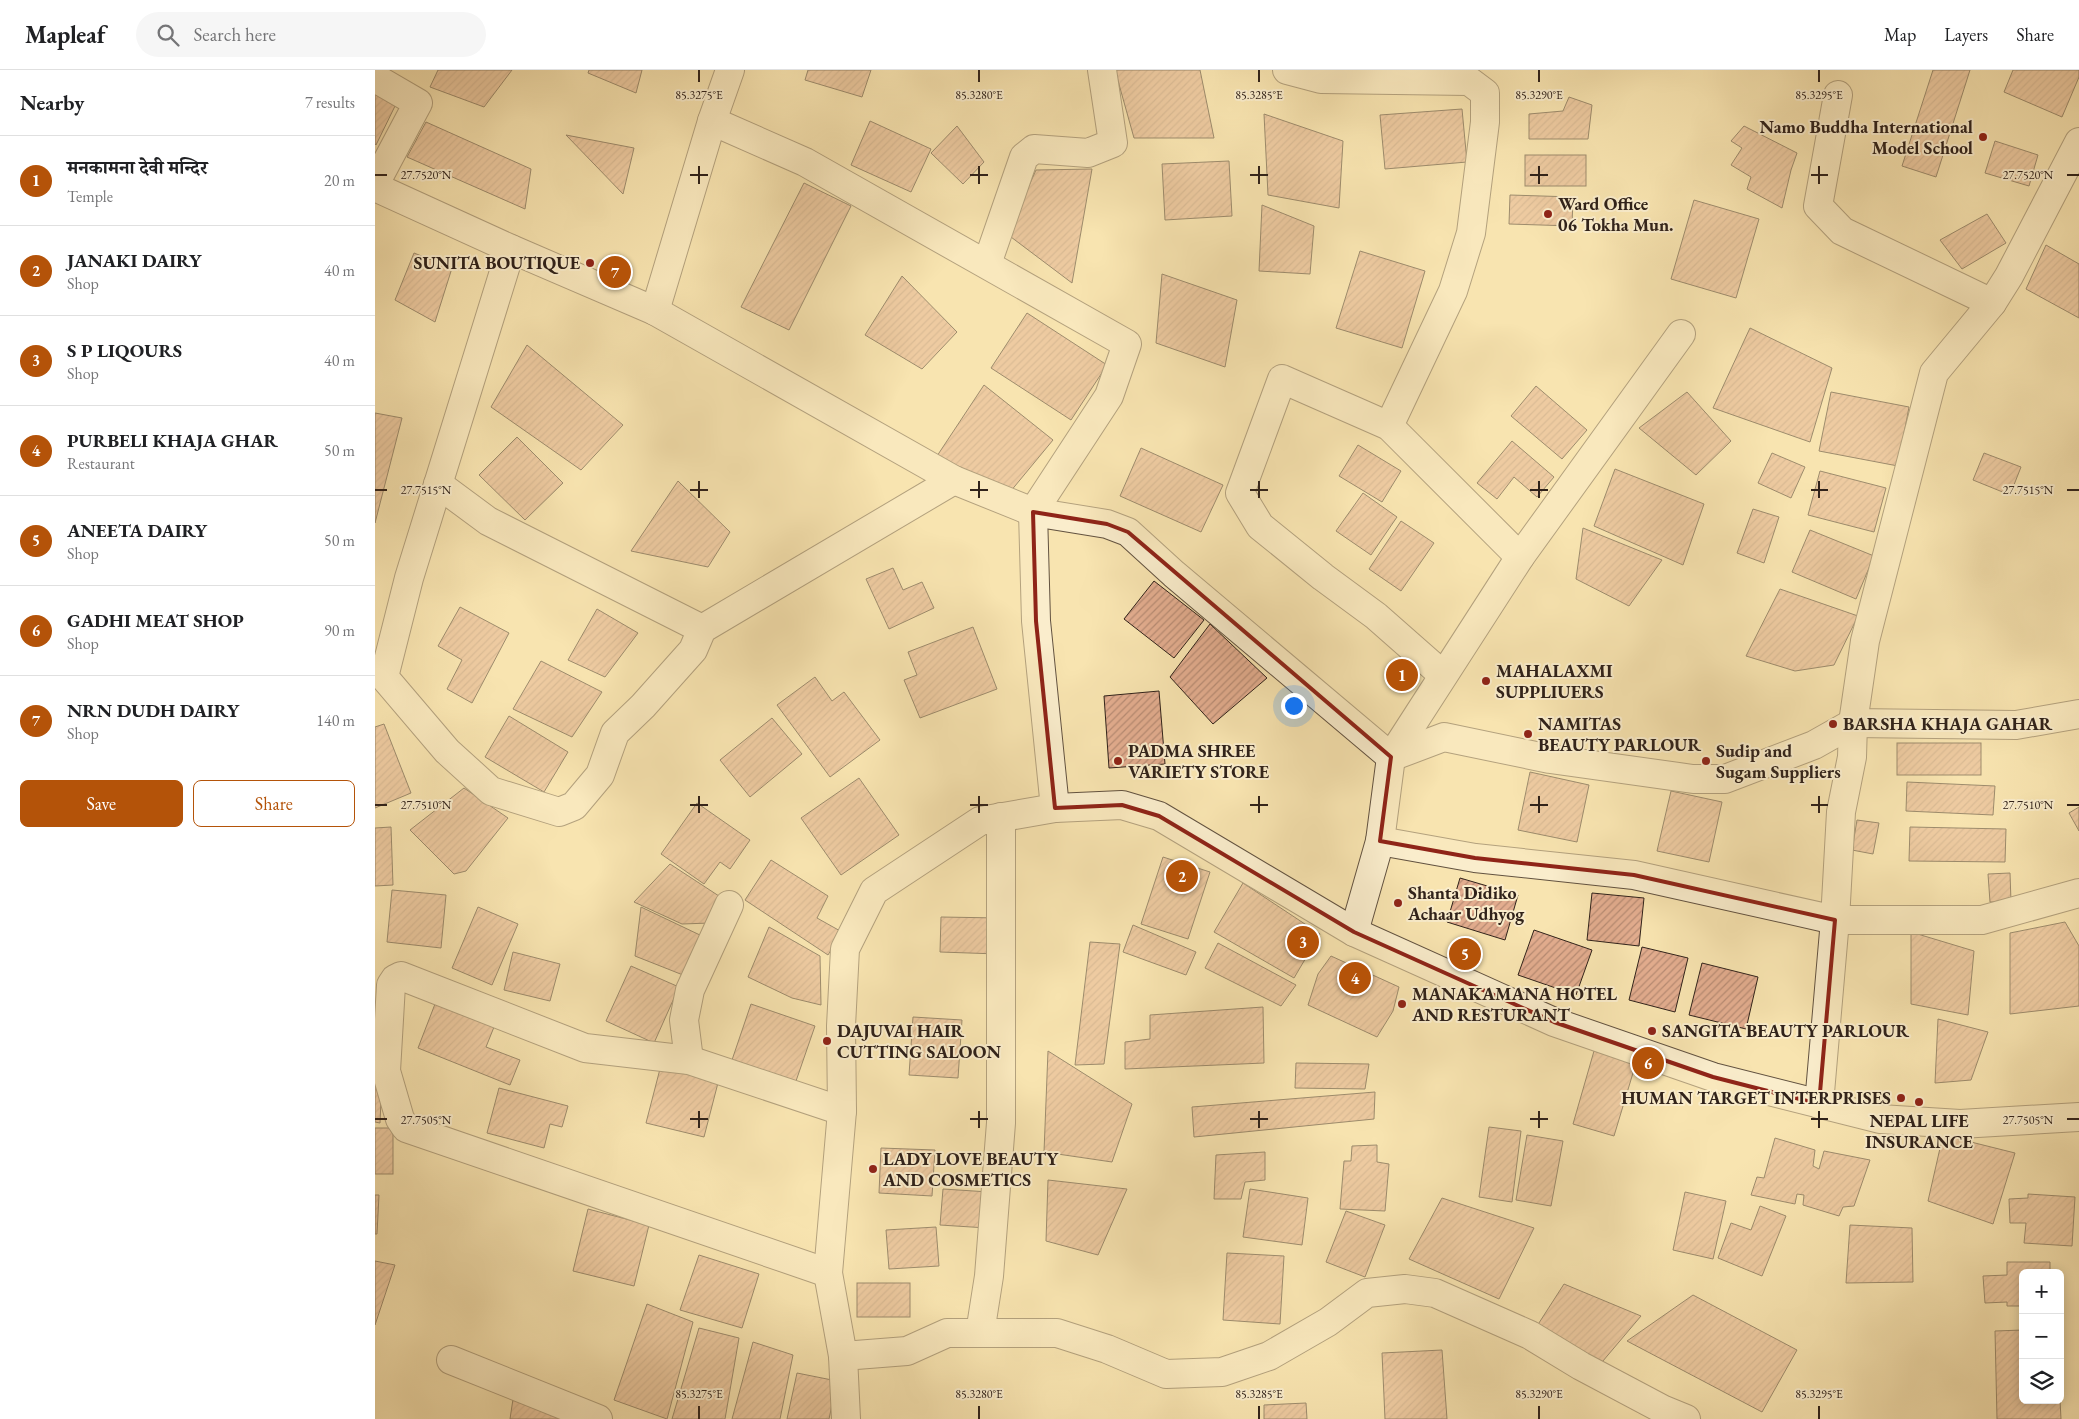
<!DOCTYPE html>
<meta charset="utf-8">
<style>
body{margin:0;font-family:"EB Garamond","Noto Serif Devanagari",serif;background:#f6f6f6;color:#202124}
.controls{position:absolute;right:15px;bottom:15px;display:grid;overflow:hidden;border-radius:8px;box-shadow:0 2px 12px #0003}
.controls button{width:45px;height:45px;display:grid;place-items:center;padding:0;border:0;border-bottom:1px solid #e0e0e0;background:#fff;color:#202124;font:25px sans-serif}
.you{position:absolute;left:918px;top:635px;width:18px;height:18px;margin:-12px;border:4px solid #fff;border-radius:50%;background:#1a73e8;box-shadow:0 0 0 8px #1a73e833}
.badge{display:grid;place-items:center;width:32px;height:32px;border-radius:50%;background:#b45309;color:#fff;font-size:16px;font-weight:700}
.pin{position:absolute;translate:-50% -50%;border:2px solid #fff;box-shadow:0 1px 5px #0006}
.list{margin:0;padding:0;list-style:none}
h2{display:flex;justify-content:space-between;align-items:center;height:65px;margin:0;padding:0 20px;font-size:21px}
h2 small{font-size:16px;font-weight:400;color:#757577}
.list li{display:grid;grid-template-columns:32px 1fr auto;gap:15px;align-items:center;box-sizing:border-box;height:90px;padding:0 20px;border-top:1px solid #e0e0e0}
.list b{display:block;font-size:19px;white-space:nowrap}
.list p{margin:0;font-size:16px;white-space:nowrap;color:#757577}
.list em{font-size:16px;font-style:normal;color:#757577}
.actions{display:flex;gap:10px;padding:15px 20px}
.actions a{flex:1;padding:11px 0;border:1px solid #b45309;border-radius:8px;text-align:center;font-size:18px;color:#b45309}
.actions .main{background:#b45309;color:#fff}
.icon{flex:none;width:28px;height:28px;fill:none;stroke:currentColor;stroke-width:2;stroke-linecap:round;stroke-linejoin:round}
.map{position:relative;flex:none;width:1704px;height:1349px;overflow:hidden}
header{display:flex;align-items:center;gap:30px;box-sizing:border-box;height:70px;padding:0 25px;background:#fff;border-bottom:1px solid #e0e0e0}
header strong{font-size:24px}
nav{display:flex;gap:28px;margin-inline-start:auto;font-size:18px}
.search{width:350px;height:45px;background:#f6f6f6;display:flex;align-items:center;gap:12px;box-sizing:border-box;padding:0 18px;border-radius:28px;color:#757577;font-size:19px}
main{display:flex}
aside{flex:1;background:#fff}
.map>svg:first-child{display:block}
</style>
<header>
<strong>Mapleaf</strong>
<div class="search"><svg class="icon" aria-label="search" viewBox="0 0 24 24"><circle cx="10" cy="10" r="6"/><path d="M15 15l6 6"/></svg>Search here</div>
<nav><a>Map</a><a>Layers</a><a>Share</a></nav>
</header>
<main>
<aside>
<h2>Nearby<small>7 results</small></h2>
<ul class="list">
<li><span class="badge">1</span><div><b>मनकामना देवी मन्दिर</b><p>Temple</p></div><em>20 m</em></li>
<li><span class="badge">2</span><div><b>JANAKI DAIRY</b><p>Shop</p></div><em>40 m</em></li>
<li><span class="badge">3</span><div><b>S P LIQOURS</b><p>Shop</p></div><em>40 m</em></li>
<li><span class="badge">4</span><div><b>PURBELI KHAJA GHAR</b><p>Restaurant</p></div><em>50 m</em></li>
<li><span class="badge">5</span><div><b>ANEETA DAIRY</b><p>Shop</p></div><em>50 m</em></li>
<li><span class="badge">6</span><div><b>GADHI MEAT SHOP</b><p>Shop</p></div><em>90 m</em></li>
<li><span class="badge">7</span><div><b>NRN DUDH DAIRY</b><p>Shop</p></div><em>140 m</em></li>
</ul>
<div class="actions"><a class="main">Save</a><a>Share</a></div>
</aside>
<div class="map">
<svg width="1704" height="1349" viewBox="0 0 1704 1349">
<defs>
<pattern id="building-hatch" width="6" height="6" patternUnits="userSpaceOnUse" patternTransform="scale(1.25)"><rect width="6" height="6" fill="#e3ad8f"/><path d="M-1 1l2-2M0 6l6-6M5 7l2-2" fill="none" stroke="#b88c74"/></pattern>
</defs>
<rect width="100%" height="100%" fill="#f8e4b0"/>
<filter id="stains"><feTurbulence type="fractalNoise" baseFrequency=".004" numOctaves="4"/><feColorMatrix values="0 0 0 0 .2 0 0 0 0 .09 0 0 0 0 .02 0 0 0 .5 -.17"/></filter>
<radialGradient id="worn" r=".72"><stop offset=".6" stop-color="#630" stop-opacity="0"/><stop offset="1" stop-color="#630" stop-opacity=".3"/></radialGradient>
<g fill="url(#building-hatch)" stroke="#30221a">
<path d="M63,0h74l-28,37 -54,-20z"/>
<path d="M214,0h53l-6,23 -48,-20z"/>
<path d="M433,0h63l-9,27 -57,-17z"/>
<path d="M740,0h85l14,68h-80z"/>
<path d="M1558,0h37l-34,107 -34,-11z"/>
<path d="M1638,0h66v7l-17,40 -58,-25z"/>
<path d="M0,24l21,10 -20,41 -1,-1z"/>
<path d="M1194,27l23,8 -4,34h-59v-25l34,-3z"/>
<path d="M1087,39l5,53 -82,7 -5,-54z"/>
<path d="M889,44l79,27 -4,67 -71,-13z"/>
<path d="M495,51l61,28 -20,43 -60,-27z"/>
<path d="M51,52l105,47 -6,40 -118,-52z"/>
<path d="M582,56l27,36 -21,22 -32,-31z"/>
<path d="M1369,56l53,27 -6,17 -9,38 -35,-19 4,-12 -20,-12 11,-17 -11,-7z"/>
<path d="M191,65l68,13 -11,46z"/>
<path d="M1620,71l43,14 -9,31 -44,-13z"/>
<rect x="1150" y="85" width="61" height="31"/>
<path d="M854,91l3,55 -67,4 -3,-56z"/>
<path d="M717,99l-20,114 -65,-49 29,-64z"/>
<path d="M429,113l47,23 -62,124 -48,-23z"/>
<path d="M1135,125l63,2 -1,29 -63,-2z"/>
<path d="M1319,130l65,19 -23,79 -65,-19z"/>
<path d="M887,135l52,21 -4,48 -51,-3z"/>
<path d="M1612,144l19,29 -44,26 -22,-29z"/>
<path d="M1671,175l33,19v54l-53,-29z"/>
<path d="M985,181l65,20 -23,77 -66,-20z"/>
<path d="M39,183l38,15 -17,54 -40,-22z"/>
<path d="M787,204l75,26 -12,67 -69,-24z"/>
<path d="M527,206l55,56 -35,37 -57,-34z"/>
<path d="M652,243l80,52 -36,55 -80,-52z"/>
<path d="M1375,258l82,40 -22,74 -97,-34z"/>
<path d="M152,275l96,80 -42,45 -90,-63z"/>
<path d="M609,315l69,55 -43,52 -73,-36z"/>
<path d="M1161,316l51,44 -25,29 -51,-43z"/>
<path d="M1312,322l44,49 -35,34 -57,-47z"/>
<path d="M1456,322l78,15 -11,59 -79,-15z"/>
<path d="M0,343l27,5 -27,105z"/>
<path d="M142,367l46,46 -38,37 -46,-45z"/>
<path d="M1137,371l42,36 -17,20 -23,-20 -17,22 -20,-16z"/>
<path d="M983,375l43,26 -19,31 -43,-26z"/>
<path d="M766,378l82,37 -22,47 -81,-36z"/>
<path d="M1397,383l33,14 -14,31 -33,-15z"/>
<path d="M1609,383l37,14 -11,28 -37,-15z"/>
<path d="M1240,399l89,35 -21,61 -89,-39z"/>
<path d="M1445,401l66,17 -12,44 -66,-17z"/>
<path d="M303,411l52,51 -22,35 -77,-16z"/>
<path d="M988,423l34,24 -26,38 -35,-24z"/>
<path d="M1378,439l26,8 -15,46 -27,-10z"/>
<path d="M1026,451l33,22 -33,48 -32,-22z"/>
<path d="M1208,458l79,32 -33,46 -53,-27z"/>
<path d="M1435,460l64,26 -18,43 -64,-27z"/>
<path d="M518,498l10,22 19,-8 12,26 -45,21 -23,-50z"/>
<path d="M779,511l50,39 -30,38 -50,-39z"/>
<path d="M1405,519l78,27 -24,49 -39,6 -49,-15z"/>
<path d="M85,537l49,26 -37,70 -25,-14 15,-29 -24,-14z"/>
<path d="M222,539l41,24 -33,44 -37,-17z"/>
<path d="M835,554l57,54 -54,46 -43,-47z"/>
<path d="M598,557l24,62 -77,29 -16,-38 13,-5 -9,-23z"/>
<path d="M166,591l61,31 -30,45 -59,-28z"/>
<path d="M440,607l17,24 12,-9 36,48 -50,37 -53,-72z"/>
<path d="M784,621l6,73 -56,4 -5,-72z"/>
<path d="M134,646l59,36 -24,40 -59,-35z"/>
<path d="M397,648l30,36 -52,43 -30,-37z"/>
<path d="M9,654l27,69 -36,15v-81z"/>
<rect x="1522" y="673" width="84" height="32"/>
<path d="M1155,702l59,13 -12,57 -59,-12z"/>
<path d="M484,708l40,57 -58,40 -40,-57z"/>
<path d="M1532,712l88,4 -2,29 -87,-4z"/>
<path d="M89,718l44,30 -42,53 -12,3 -44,-44z"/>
<path d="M1296,721l51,11 -13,60 -52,-11z"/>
<path d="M322,733l53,37 -20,29 -10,-7 -16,22 -43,-30z"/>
<path d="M1704,737v24l-10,-18z"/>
<path d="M1482,750l22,3 -6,31 -21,-4z"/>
<path d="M16,757l2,58 -18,1v-58z"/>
<path d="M1535,757l96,2 -1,33 -96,-1z"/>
<path d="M788,787l47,15 -22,67 -47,-15z"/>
<path d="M396,790l57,36 -11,22 25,14 -14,23 -83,-55z"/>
<path d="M295,794l52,34 -12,25 -28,1 -48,-22z"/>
<path d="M1635,803l1,29h-21l-2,-28z"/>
<path d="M1085,808l58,17 -13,45 -58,-18z"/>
<path d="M868,813l77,51 -26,44 -80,-46z"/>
<path d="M17,820l54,5 -5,53 -54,-6z"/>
<path d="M1217,823l52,5 -5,48 -52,-6z"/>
<path d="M103,837l40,17 -26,61 -40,-17z"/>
<path d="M266,837l61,29 -19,39 -48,-19z"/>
<path d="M566,847l58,1 -1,36 -58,-2z"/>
<path d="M1690,852l14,24v60l-69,8v-81z"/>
<path d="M758,855l63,27 -10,23 -63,-23z"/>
<path d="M394,857l51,29 1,49 -29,-7 -44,-21z"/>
<path d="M1159,860l58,20 -16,45 -58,-20z"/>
<path d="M1536,862l63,19 -6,64 -57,-11z"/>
<path d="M715,872l30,2 -16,120 -29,1z"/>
<path d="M843,873l78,42 -15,21 -76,-38z"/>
<path d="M1267,877l46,11 -13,54 -46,-12z"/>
<path d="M138,882l47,12 -10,37 -46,-11z"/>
<path d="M956,886l68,31 -6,24 -16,26 -69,-32 10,-31z"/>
<path d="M1327,893l56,14 -12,52 -57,-14z"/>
<path d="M256,896l48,21 -25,56 -48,-22z"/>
<path d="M60,934l59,23 -8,20 34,13 -10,25 -92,-37z"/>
<path d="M376,934l64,22 -19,55 -64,-21z"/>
<path d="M888,937l1,56 -139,6v-27l25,-3v-24z"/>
<path d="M538,947l49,3 -4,58 -49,-3z"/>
<path d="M1563,949l50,13 -17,48 -36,3z"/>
<path d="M673,981l84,53 -20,58 -68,-10z"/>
<path d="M1219,981l42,12 -22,73 -41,-12z"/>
<path d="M921,993l73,1 -4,25 -70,-1z"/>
<path d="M286,995l58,14 -15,58 -58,-14z"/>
<path d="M0,1007h7l-2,46 -5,-1z"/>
<path d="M124,1018l69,18 -6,21 -12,-3 -6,24 -57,-15z"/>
<path d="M1000,1022l-1,27 -180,18 -2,-30z"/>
<path d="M1114,1057l32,4 -9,71 -33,-5z"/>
<rect x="0" y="1058" width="18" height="46"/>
<path d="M1152,1065l36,6 -12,65 -35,-6z"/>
<path d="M1568,1065l72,18 -22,71 -65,-23z"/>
<path d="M1400,1068l40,12 -2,16 6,3 5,-18 46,9 -16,46 -11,1 -4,9 -36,-11 1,-10 -7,-1 -2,10 -44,-9 6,-18 7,1z"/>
<path d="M1002,1075v17l12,2 -4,47 -45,-2 4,-48h7l1,-15z"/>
<path d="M506,1078l54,2 -3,46 -53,-3z"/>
<path d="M890,1082v28l-20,2 -4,17h-27l2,-44z"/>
<path d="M673,1110l79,9 -29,66 -52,-14z"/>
<path d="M568,1119l46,3 -2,36 -47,-3z"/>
<path d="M875,1119l58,9 -6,47 -59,-8z"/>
<path d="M1310,1122l41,9 -13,58 -40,-9z"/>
<path d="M1653,1124l47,3 -3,49 -48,-3 2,-20h-16l-1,-24 19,-1z"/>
<path d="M0,1125h4l-2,39h-2z"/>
<path d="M1067,1128l92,30 -35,71 -90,-40z"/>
<path d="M1385,1136l26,10 -24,60 -44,-18 13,-35 20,7z"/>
<path d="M213,1139l61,16 -15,61 -61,-15z"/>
<path d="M971,1141l39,14 -20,52 -39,-15z"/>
<path d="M1475,1155l62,3 1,54 -67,1z"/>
<path d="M561,1157l3,39 -50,3 -3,-39z"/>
<path d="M852,1183l57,3 -4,68 -57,-4z"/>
<path d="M324,1185l60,19 -17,54 -62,-18z"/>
<path d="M0,1191l20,4 -20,60z"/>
<path d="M1632,1192h43v11h-27v33h-16v-4l-22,1 -2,-27 24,-1z"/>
<rect x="482" y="1213" width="53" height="34"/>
<path d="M1189,1214l77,32 -44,52 -60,-42z"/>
<path d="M1318,1225l104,55 -35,62 -135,-71z"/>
<path d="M272,1234l46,18 -26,97 -53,-19z"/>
<path d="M324,1258l40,10 -14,81h-53z"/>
<path d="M1648,1260v70h37l1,19h-64l-2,-88z"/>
<path d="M378,1272l40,13 -13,64h-48z"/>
<path d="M1067,1280l5,69h-62l-3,-66z"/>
<path d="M422,1303l40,8 -8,38h-42z"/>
<path d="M138,1329l73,20h-76z"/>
<path d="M931,1333l1,16h-43v-14z"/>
</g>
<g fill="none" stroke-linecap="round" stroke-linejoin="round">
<defs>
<g id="minor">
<path d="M912,0l34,9 148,2 16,12v29l-14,111 -18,58 -64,135"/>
<path d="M0,8l43,25 -43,81"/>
<path d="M1463,25l-20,111 24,25 150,72"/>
<path d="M337,51l93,41 322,182 -18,52 -76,116 3,109 19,187"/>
<path d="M1704,72l-70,134 -17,27 -58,70 -69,268 -12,82 163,2 63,-11"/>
<path d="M0,117l136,62 144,62 299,169 79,32 74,12 21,8 46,42 217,183 53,-20 106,22 143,20h32l89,-34 39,-22"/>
<path d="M136,179l-102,329 -25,99 63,74 44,40 68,21 15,-6 26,-31 15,-42 28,-27 50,-56 9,-21 252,-149"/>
<path d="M612,194l37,-107 10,-8 54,4 25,-10 -11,-73"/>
<path d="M280,241l57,-190 18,-51"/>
<path d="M63,414l50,37 214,108"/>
<path d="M1068,605l-67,-59 -53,-39 -63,-51 -20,-33 42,-114 107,47 131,131"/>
<path d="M1005,771l95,17 159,17 201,45h147l97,-27"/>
<path d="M979,862l26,-91 11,-84 129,-200 161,-223"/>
<path d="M314,990l-5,-40 6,-30 39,-85"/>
<path d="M1444,1034l16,-184 6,-108 11,-55 1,-34"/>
<path d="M453,1203l-422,-145 -6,-9 -14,-48 5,-86 4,-6 6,-3 184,72 104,12 153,51"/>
<path d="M605,1263l9,-57 12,-153v-306"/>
<path d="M468,1286l-15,-83 14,-162 -1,-85 4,-77 29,-58 106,-70 75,-13 67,-3 37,11 195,116 200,90 159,55 167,42 80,5 119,-7"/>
<path d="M76,1290l147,59"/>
<path d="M471,1349l-3,-63 64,-5 40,-18h110l50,16 59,25 56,-2 47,-16 59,-34 39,-29 38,-4 30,4 95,42 51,31 83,44 22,9"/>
</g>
</defs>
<use href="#minor" stroke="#625240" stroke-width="30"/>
<use href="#minor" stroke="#faedcc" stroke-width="28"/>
</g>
<path d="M0 0H1704V1349H0ZM658,442l74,12 21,8 263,225 -11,84 95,17 159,17 201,45 -16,184 -106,-27 -159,-55 -200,-90 -195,-116 -37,-11 -67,3 -19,-187z" fill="#f8e4b0" fill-opacity=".55" fill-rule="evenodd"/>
<path fill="none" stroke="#8f2418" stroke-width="4" stroke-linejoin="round" d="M658,442l74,12 21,8 263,225 -11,84 95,17 159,17 201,45 -16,184 -106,-27 -159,-55 -200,-90 -195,-116 -37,-11 -67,3 -19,-187z"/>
<path fill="none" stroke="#30221a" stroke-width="2" d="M324,0v12M604,0v12M884,0v12M1164,0v12M1444,0v12M324,96v18M604,96v18M884,96v18M1164,96v18M1444,96v18M0,105h12M315,105h18M595,105h18M875,105h18M1155,105h18M1436,105h17M1692,105h12M324,411v17M604,411v17M884,411v17M1164,411v17M1444,411v17M0,420h12M315,420h18M595,420h18M875,420h18M1155,420h18M1436,420h17M1692,420h12M324,726v17M604,726v17M884,726v17M1164,726v17M1444,726v17M0,735h12M315,735h18M595,735h18M875,735h18M1155,735h18M1436,735h17M1692,735h12M324,1041v17M604,1041v17M884,1041v17M1164,1041v17M1444,1041v17M0,1049h12M315,1049h18M595,1049h18M875,1049h18M1155,1049h18M1436,1049h17M1692,1049h12M324,1336v13M604,1336v13M884,1336v13M1164,1336v13M1444,1336v13"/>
<g fill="#8f2418" stroke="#faedcc" stroke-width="2">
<circle cx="1608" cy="67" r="5"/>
<circle cx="1173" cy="144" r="5"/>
<circle cx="215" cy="193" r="5"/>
<circle cx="1111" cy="611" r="5"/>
<circle cx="1458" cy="654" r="5"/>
<circle cx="1153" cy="664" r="5"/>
<circle cx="743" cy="691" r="5"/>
<circle cx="1331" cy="691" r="5"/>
<circle cx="1023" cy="833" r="5"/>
<circle cx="1027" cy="934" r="5"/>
<circle cx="1277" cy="961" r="5"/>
<circle cx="452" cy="971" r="5"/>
<circle cx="1526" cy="1028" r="5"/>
<circle cx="1544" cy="1032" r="5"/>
<circle cx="498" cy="1099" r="5"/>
</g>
<g text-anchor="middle" stroke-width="4" stroke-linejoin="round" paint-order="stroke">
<g font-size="18" font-weight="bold" fill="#30221a" stroke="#faedcc" text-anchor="start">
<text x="1598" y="63" text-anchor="end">Namo Buddha International<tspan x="1598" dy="21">Model School</tspan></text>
<text x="1183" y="140">Ward Office<tspan x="1183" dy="21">06 Tokha Mun.</tspan></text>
<text x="205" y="199" text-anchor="end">SUNITA BOUTIQUE</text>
<text x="1121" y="607">MAHALAXMI<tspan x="1121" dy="21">SUPPLIUERS</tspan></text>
<text x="1163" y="660">NAMITAS<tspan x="1163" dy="21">BEAUTY PARLOUR</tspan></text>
<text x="1468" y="660">BARSHA KHAJA GAHAR</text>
<text x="753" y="687">PADMA SHREE<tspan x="753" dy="21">VARIETY STORE</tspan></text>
<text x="1341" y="687">Sudip and<tspan x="1341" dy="21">Sugam Suppliers</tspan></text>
<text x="1033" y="829">Shanta Didiko<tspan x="1033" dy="21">Achaar Udhyog</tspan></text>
<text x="1037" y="930">MANAKAMANA HOTEL<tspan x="1037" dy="21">AND RESTURANT</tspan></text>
<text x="462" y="967">DAJUVAI HAIR<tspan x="462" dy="21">CUTTING SALOON</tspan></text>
<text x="1287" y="967">SANGITA BEAUTY PARLOUR</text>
<text x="1516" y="1034" text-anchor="end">HUMAN TARGET INTERPRISES</text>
<text x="1544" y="1057" text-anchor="middle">NEPAL LIFE<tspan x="1544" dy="21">INSURANCE</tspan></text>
<text x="508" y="1095">LADY LOVE BEAUTY<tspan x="508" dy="21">AND COSMETICS</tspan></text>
</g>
</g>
<g font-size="12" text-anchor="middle" fill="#30221a" stroke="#faedcc" stroke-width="4" stroke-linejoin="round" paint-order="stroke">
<text x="324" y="29">85.3275°E</text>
<text x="604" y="29">85.3280°E</text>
<text x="884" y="29">85.3285°E</text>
<text x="1164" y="29">85.3290°E</text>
<text x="1444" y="29">85.3295°E</text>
<text x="51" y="109">27.7520°N</text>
<text x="1653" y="109">27.7520°N</text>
<text x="51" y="424">27.7515°N</text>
<text x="1653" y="424">27.7515°N</text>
<text x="51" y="739">27.7510°N</text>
<text x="1653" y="739">27.7510°N</text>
<text x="51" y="1054">27.7505°N</text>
<text x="1653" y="1054">27.7505°N</text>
<text x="324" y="1328">85.3275°E</text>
<text x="604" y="1328">85.3280°E</text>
<text x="884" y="1328">85.3285°E</text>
<text x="1164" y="1328">85.3290°E</text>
<text x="1444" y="1328">85.3295°E</text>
</g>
<rect width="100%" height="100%" filter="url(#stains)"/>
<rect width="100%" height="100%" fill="url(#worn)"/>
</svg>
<div class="controls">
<button>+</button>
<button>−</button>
<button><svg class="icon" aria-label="layers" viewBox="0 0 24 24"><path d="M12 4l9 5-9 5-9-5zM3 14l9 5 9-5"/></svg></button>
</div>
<div class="you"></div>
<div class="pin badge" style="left:1027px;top:605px">1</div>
<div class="pin badge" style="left:807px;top:806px">2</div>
<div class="pin badge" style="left:928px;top:872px">3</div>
<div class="pin badge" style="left:980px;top:908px">4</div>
<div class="pin badge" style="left:1090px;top:884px">5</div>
<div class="pin badge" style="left:1273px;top:993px">6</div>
<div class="pin badge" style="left:240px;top:202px">7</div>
</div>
</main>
